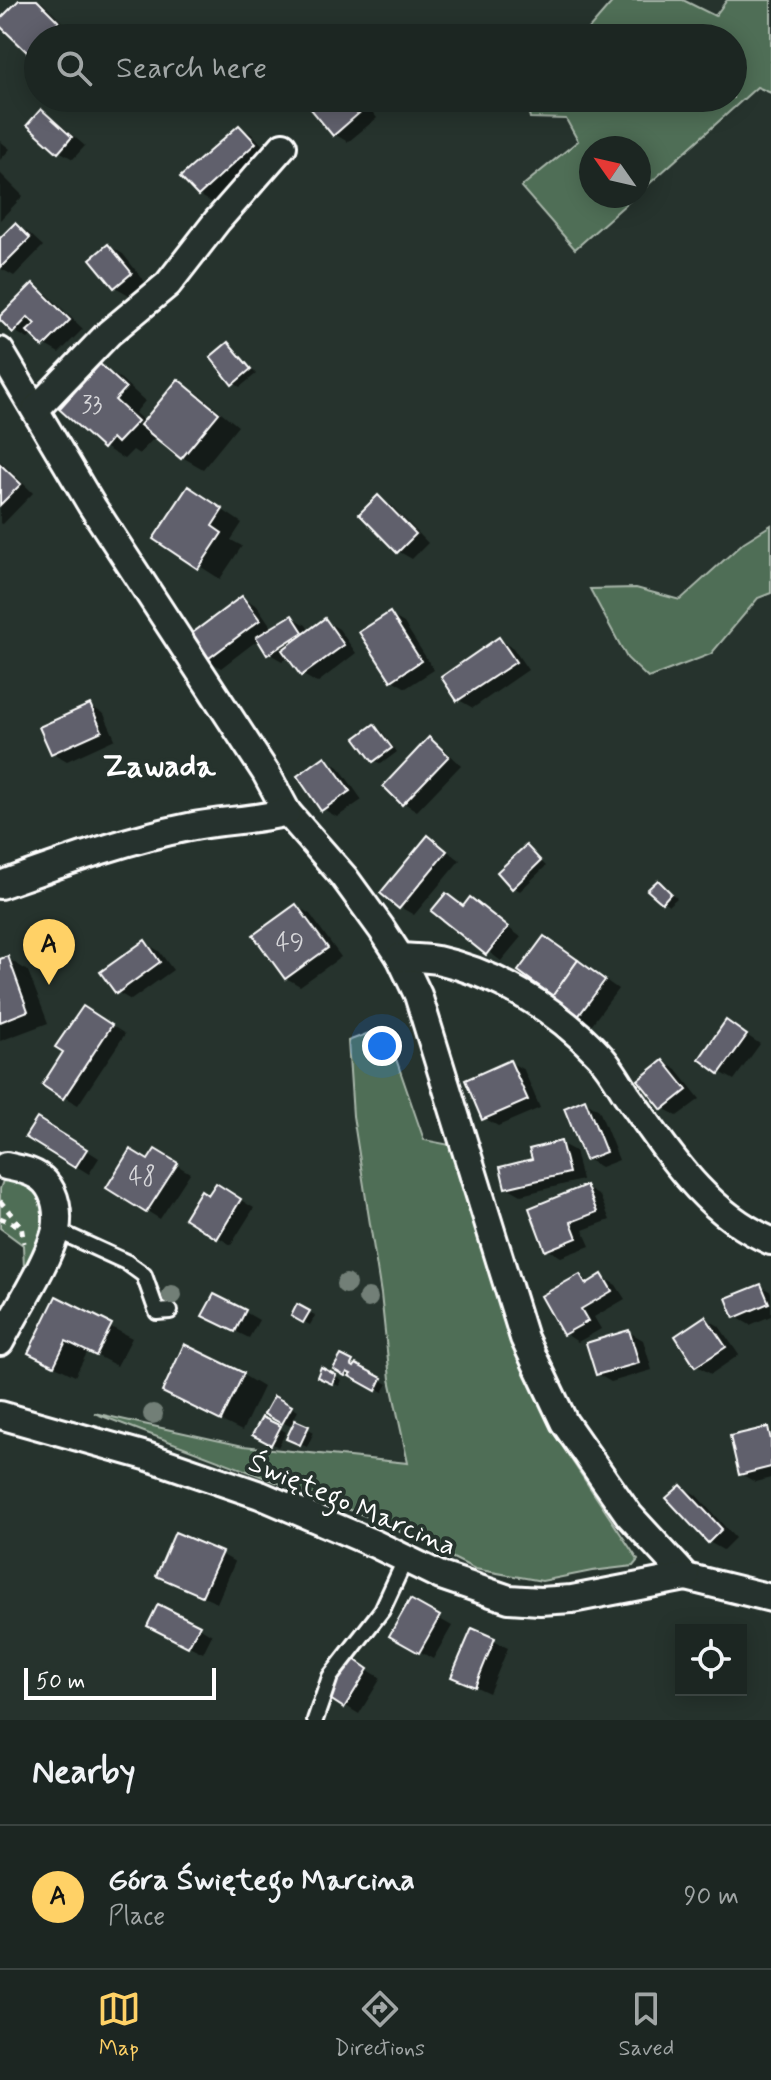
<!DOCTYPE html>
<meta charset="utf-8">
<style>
body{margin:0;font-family:Mynerve,sans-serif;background:#29322f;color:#f1f3f6}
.controls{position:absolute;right:24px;bottom:24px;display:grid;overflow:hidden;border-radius:0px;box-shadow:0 4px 20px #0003}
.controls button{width:72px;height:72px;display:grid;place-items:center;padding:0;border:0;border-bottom:2px solid #3a4340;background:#1c2622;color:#f1f3f6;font:40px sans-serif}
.compass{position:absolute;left:579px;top:136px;width:72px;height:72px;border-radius:50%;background:#1c2622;box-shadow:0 4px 20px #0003;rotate:304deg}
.scale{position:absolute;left:24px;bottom:20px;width:192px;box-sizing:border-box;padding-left:8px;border:4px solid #fff;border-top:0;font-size:22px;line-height:28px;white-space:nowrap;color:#fff;-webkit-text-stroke:6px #26332d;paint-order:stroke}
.you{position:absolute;left:382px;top:1046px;width:28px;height:28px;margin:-20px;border:6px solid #fff;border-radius:50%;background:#1a73e8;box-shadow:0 0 0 12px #1a73e833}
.badge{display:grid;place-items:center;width:52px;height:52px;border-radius:50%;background:#ffd166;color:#111;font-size:26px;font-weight:700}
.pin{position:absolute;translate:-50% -66px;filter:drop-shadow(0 2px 4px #0008)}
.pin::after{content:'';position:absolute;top:42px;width:28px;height:24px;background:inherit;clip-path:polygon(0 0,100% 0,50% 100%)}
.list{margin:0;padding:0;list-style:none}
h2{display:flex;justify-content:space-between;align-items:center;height:104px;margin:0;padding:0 32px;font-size:34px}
h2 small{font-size:26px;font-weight:400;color:#a0a5a5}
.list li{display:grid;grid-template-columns:52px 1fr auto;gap:24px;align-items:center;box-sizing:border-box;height:144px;padding:0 32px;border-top:2px solid #3a4340}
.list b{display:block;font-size:30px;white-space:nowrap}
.list p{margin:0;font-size:26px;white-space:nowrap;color:#a0a5a5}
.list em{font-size:26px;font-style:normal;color:#a0a5a5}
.icon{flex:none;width:44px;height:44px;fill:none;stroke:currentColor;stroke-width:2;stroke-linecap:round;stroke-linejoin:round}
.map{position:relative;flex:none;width:771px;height:1720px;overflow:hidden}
.search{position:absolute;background:#1c2622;box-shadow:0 4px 20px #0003;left:24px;right:24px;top:24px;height:88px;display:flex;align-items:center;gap:20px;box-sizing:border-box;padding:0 28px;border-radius:44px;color:#a0a5a5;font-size:30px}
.sheet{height:248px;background:#1c2622}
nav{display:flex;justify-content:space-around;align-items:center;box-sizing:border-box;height:112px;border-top:2px solid #3a4340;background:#1c2622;font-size:22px;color:#a0a5a5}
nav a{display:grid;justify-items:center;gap:4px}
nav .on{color:#ffd166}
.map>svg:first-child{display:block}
</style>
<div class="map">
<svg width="771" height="1720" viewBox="0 0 771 1720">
<rect width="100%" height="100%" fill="#26332d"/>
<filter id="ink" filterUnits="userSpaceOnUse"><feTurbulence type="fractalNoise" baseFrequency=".0125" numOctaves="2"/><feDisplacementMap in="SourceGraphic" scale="16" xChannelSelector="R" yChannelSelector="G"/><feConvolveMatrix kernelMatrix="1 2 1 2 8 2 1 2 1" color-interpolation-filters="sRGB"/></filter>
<g filter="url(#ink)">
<g fill="#506e56" stroke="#a8b6aa" stroke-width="2">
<path d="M614,0h69l32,16 12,-16h44v93l-14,-6 -118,106v-45h-48v48h44l-60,53 -54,-62 57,-46 -12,-22 -36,-1 -5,-20h208v-60h-152z"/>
<path d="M771,525v68l-13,5 -47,56 -63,24 -21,-20 -37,-69 46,-1 44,12 64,-58z"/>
<path d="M385,1027l39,113 26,5 57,186 46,101 85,128 -5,6 -41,5 -50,10 -67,-12 -96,-48 -285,-108 149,33 165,17 -18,-84 -9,-85 -28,-178 -5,-75z"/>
<path d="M4,1178c67,16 36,66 15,109l5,-19 -1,-23 -23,-17v-39z"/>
</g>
<g fill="#0007">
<path d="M21,0l21,2 29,29 -7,7h-26v19l-9,-5 -29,-29z"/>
<path d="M316,98h45l16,20 -29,24 -14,-8z"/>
<path d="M41,112l14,8 30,26 -12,13 -14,-8z"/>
<path d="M240,127l13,8 16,17 -56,51 -14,-8z"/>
<path d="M0,141l10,8 -10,11z"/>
<path d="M0,173l23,23 -23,24z"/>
<path d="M15,225l14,8 14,13 -29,30 -14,-8v-27z"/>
<path d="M109,246l14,8 22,28 -16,13 -14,-8z"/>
<path d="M33,286l14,8 36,35 -24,24 -14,-8 -12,-11 -5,5 -14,-8z"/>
<path d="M228,345l6,3 22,26 -16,13 -7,-4z"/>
<path d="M101,367l20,12 24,22 -10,12 10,9 34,-40 20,12 39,32 -35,43 -21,-12 -26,-21 -17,18 -6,-4 -9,9 -20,-12z"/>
<path d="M0,461l33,32 -30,31 -3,-1z"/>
<path d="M378,498l14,8 36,37 -16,16 -14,-8z"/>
<path d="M209,501l33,22 -11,17 11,6 -22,33 -64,-41z"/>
<path d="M243,598l14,8 16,23 19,-12 14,8 4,7 15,-11 14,8 17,24 -39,30 -14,-8 -14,-18 -7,4 -14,-8 -9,-14 -38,29 -14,-8z"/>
<path d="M390,615l14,8 30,47 -28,18 -14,-8z"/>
<path d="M499,639l14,9 15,22 -55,38 -14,-8z"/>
<path d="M90,706l14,8 11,25 -48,22 -14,-8z"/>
<path d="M375,726l6,4 16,22 -16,12 -7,-4z"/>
<path d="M429,740l14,8 18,17 -44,46 -13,-8z"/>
<path d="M325,759l14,8 23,33 -25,17 -14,-8z"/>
<path d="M429,838l31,22 -46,55 -14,-8z"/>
<path d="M526,847l20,19 -26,25 -7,-4z"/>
<path d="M658,882l19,16 -8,7 -6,-4z"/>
<path d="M446,895l19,12 5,-7 51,37 -20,24 -67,-50z"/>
<path d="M296,906l14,8 31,43 -41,29 -14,-8z"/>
<path d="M145,943l14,8 14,19 -42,30 -14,-8z"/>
<path d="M558,946l60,43 -26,35 -14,-8z"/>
<path d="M7,958l21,13 20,52 -48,18v-80z"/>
<path d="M97,1016l28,18 -47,71 -14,-8z"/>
<path d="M727,1022l33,22 -26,36 -14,-8z"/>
<path d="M510,1062l14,8 16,38 -42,18 -14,-8z"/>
<path d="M664,1062l13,8 23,29 -23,17 -14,-8z"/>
<path d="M585,1101l14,9 20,50 -18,7 -14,-8z"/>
<path d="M52,1128l47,30 -10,16 -13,-8z"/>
<path d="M560,1143l15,8 7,29 -61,15 -14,-8 27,-26z"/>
<path d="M155,1152l35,21 -30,46 -13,-8 2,-49z"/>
<path d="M216,1185l38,23 -23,37 -44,-27 22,-21z"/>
<path d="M586,1188l14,8 10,24 -27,10 7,16 -29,11 -14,-8z"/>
<path d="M580,1276l12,7 10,-6 14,8 9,14 -31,18 7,12 -23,13 -14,-9z"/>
<path d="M761,1286l10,6v24l-21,9 -14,-8z"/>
<path d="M57,1299l75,39 -15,28 -29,-15 -13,25 -24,-12z"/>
<path d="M298,1307l17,9 -5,9 -17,-9z"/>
<path d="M245,1312l14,8 -10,18 -30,-15z"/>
<path d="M705,1318l14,8 20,29 -28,19 -14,-8 -19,-29z"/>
<path d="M629,1332l14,8 9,30 -41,12 -14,-8z"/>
<path d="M342,1358l46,26 -5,8 -47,-23z"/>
<path d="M322,1370l20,10 -3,6 -20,-10z"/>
<path d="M243,1375l20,12 -21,44 -57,-28z"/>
<path d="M275,1398l23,13 -8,15 -24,-12z"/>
<path d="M263,1419l23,13 -8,15 -23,-13z"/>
<path d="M296,1422l18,10 -7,15 -18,-9z"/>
<path d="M768,1429l3,2v47l-16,4 -14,-8z"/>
<path d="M682,1487l14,8 39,43 -12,12 -14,-8z"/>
<path d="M221,1554l14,8 -18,41 -45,-20z"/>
<path d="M410,1602l42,24 -19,33 -42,-24z"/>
<path d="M199,1627l13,8 -9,18 -40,-20z"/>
<path d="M473,1631l35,17 -19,45 -36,-17z"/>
<path d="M352,1660l29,18 -22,36 -30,-18z"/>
</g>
<g fill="#60606c" stroke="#fff" stroke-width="2">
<path d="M19,0h18l22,22 -16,16h-5v5l-10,10 -28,-27v-7z"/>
<path d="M313,98h42l9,11 -31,27 -27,-33z"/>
<path d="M41,109l31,28 -14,16 -31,-28z"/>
<path d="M239,125l17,18 -58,53 -18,-19z"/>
<path d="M15,223l15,15 -30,30v-30z"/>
<path d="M108,244l24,29 -18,15 -24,-29z"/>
<path d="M33,283l37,37 -27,27 -16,-16 8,-7 -7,-7 -15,16 -13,-13v-4z"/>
<path d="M228,342l23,27 -19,16 -22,-28z"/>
<path d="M100,364l26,24 -11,12 23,21 -21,22 -5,-5 -9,11 -44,-40z"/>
<path d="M178,379l41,34 -38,46 -41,-34z"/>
<path d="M0,464l21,20 -21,21z"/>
<path d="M188,486l35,23 -11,17 10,7 -24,36 -45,-30z"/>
<path d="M378,495l38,39 -19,19 -38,-39z"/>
<path d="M242,596l18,24 -55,41 -18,-24z"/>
<path d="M390,612l31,49 -30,20 -32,-49z"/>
<path d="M292,615l11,17 -36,23 -11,-18z"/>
<path d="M325,618l19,27 -43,31 -19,-26z"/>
<path d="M499,637l17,25 -59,39 -16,-24z"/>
<path d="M90,704l12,27 -51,23 -12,-27z"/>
<path d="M374,724l18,24 -19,14 -18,-24z"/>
<path d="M429,737l20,19 -47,49 -19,-19z"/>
<path d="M325,756l25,35 -29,20 -24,-35z"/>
<path d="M428,835l19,16 -48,58 -19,-16z"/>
<path d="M526,845l15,16 -29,28 -15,-17z"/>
<path d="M658,880l13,13 -9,10 -15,-13z"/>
<path d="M446,893l17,13 7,-9 38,30 -22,28 -55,-44z"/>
<path d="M296,904l32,44 -43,31 -32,-44z"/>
<path d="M544,936l34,24 -25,36 -35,-25z"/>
<path d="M145,940l15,22 -44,32 -16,-22z"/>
<path d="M8,956l20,55 -28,11v-63z"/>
<path d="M578,960l27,20 -28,38 -26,-20z"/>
<path d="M83,1006l29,19 -49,74 -21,-14 21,-33 -8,-5z"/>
<path d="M726,1020l21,15 -28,39 -20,-15z"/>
<path d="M510,1060l18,40 -46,20 -17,-40z"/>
<path d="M663,1060l24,30 -25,20 -24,-30z"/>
<path d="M585,1099l21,53 -21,8 -21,-52z"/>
<path d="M37,1118l50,31 -12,19 -50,-31z"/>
<path d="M561,1141l8,32 -64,15 -5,-21 32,-8 -3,-10z"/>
<path d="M130,1149l18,11 7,-11 23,14 -32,50 -40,-25z"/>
<path d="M216,1183l25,16 -24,40 -33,-21 17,-28 7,5z"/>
<path d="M586,1185l11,27 -26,10 6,16 -32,13 -16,-43z"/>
<path d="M580,1274l6,10 16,-10 10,17 -31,18 7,12 -25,14 -22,-39z"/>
<path d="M761,1284l8,19 -35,15 -8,-20z"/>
<path d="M214,1294l32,16 -11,22 -33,-16z"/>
<path d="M56,1296l56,28 -16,32 -30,-15 -12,25 -26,-13z"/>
<path d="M297,1304l13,7 -7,12 -12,-7z"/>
<path d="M705,1316l21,31 -31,20 -20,-31z"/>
<path d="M629,1330l10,33 -43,12 -10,-32z"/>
<path d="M184,1344l60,29 -23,48 -59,-29z"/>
<path d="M341,1355l12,6 -2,4 3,2 2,-3 26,14 -6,13 -27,-15 2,-2 -4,-2 -2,4 -12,-7z"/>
<path d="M321,1367l15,8 -4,9 -15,-7z"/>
<path d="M274,1396l18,10 -10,18 -18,-10z"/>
<path d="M262,1417l19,9 -10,19 -19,-10z"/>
<path d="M295,1420l14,6 -9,19 -14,-6z"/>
<path d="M768,1427l3,13v27l-32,8 -9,-39z"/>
<path d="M681,1485l41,44 -14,14 -42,-45z"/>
<path d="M175,1532l47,20 -20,44 -46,-20z"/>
<path d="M410,1599l30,17 -21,37 -30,-17z"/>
<path d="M158,1604l42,21 -12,22 -41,-21z"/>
<path d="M472,1628l23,10 -20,49 -24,-10z"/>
<path d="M351,1657l17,12 -24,39 -17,-11z"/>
</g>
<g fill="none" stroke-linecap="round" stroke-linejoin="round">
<defs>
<g id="service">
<path d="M56,1230l70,32 18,13 13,37 13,-1"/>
<path d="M315,1720l15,-43 52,-67 24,-52"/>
</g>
<g id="minor">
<path d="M0,351l92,155 174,267 21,39 57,65 37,51 19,29 18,38 106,343 40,84 65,93 57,62 85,21"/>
<path d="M36,409l73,-76 59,-49 49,-63 66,-75"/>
<path d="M0,885c62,-22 124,-45 189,-58 32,-7 65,-6 98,-15"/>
<path d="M400,957c12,1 25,1 37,3 60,13 120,50 162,95 11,11 19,26 28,40 41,57 77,117 144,146"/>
<path d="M0,1342c15,-29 49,-82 56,-112 3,-16 0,-36 -11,-48 -10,-11 -25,-13 -39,-16"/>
<path d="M0,1415l146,41 114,39 115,49 66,32 68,23 31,2 32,-2 114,-22"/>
</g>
</defs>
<use href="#service" stroke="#fff" stroke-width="20"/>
<use href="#minor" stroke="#fff" stroke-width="32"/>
<g stroke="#fff" stroke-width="5" stroke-dasharray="6 6" stroke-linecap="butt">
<path d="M0,1201l21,25 3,17"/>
<path d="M0,1218l20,8"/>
</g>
<use href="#service" stroke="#26332d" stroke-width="14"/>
<use href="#minor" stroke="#26332d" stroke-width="26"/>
</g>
<g fill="#727f77">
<circle cx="346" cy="1284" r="10"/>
<circle cx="172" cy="1295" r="10"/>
<circle cx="368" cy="1298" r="10"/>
<circle cx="153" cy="1414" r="10"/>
</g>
</g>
<g text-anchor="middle" stroke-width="8" stroke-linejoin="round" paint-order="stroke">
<g font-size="24" fill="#d7d7da">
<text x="92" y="412">33</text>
<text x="290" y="950">49</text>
<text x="142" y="1184">48</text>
</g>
<g font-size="28" fill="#fff" stroke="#26332d">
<text transform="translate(353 1503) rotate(23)" y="10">Świętego Marcina</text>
</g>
<g font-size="32" font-weight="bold" fill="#fff" stroke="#26332d">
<text x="159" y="776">Zawada</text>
</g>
</g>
</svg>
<div class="controls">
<button><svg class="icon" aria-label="locate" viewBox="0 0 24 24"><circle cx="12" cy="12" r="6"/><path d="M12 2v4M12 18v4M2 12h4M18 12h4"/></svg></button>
</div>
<svg class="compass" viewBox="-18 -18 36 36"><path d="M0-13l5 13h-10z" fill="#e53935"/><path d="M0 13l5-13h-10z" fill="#a0a5a5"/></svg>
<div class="scale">50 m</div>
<div class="you"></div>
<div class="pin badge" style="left:49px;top:985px">A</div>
<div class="search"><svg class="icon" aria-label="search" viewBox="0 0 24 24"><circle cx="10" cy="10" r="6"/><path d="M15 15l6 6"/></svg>Search here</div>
</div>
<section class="sheet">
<h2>Nearby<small></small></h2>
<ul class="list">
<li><span class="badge">A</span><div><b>Góra Świętego Marcina</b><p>Place</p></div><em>90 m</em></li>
</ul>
</section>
<nav>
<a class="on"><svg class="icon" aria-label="map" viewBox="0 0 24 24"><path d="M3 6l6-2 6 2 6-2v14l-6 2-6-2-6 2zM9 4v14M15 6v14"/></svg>Map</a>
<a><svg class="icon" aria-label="directions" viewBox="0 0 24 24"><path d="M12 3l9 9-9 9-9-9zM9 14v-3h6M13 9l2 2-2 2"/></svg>Directions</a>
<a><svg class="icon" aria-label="saved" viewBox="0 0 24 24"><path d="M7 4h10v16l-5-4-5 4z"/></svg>Saved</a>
</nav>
